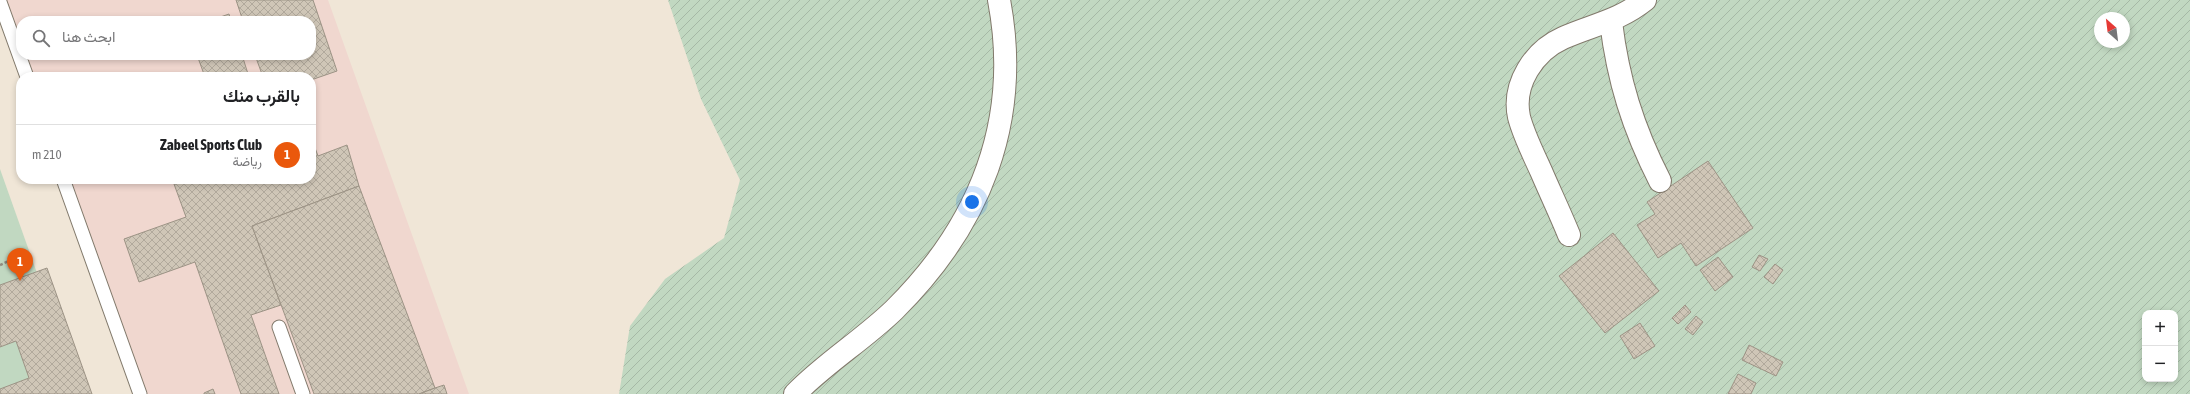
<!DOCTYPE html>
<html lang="ar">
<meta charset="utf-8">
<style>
body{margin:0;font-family:"Asap Condensed",Vazirmatn,sans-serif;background:#f2f2f2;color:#202124;direction:rtl}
.controls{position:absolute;right:12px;bottom:12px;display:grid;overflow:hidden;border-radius:8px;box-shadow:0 2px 6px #0003}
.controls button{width:36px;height:36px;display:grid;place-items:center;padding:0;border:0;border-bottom:1px solid #e0e0e0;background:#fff;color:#202124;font:20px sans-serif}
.compass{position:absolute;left:2094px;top:12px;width:36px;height:36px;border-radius:50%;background:#fff;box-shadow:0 2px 6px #0003;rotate:332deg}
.you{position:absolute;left:972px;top:202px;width:14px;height:14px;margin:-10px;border:3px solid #fff;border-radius:50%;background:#1a73e8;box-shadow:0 0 0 6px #1a73e833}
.badge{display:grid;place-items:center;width:26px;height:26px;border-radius:50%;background:#ea580c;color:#fff;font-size:13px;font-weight:700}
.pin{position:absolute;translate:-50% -33px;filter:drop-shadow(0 1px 2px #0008)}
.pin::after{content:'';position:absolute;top:21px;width:14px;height:12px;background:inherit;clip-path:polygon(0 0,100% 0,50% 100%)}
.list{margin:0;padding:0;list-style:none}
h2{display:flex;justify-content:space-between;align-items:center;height:52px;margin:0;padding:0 16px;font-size:17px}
h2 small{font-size:13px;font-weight:400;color:#757577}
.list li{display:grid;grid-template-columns:26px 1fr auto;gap:12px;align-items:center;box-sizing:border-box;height:60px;padding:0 16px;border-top:1px solid #e0e0e0}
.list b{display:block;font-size:15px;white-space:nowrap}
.list p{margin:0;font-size:13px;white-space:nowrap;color:#757577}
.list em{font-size:13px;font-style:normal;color:#757577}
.icon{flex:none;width:22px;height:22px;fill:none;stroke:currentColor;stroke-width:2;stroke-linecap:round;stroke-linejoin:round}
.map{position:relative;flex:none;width:2190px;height:394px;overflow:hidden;direction:ltr}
.search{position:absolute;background:#fff;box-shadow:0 2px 6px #0003;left:16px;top:16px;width:300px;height:44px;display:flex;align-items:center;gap:10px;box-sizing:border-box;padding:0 14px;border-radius:16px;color:#757577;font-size:15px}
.panel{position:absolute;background:#fff;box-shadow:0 2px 6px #0003;left:16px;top:72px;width:300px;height:112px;border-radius:16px;direction:rtl}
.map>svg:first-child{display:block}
</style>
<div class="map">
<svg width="2190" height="394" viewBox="0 0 2190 394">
<defs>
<pattern id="garden-furrows" width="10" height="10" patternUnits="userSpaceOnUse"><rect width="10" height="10" fill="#c1d8c1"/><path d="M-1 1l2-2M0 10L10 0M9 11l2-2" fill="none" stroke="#a5b8a5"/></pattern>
<pattern id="building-cross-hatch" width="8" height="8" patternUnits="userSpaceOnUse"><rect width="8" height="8" fill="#cfc6b7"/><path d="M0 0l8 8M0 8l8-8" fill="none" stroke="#b1a99c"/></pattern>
</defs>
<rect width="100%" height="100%" fill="#f0e6d7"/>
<path fill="#f0d7cf" d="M6,0h322l141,394h-322l-77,-215h241v-102h-278l-8,-22h286v-34h-290v22z"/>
<path fill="url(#garden-furrows)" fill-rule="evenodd" d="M668,0h1522v394h-1571l11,-68 35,-47 59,-41 16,-58 -39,-81zM2100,18h24v24h-24zM2145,313h30v66h-30z"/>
<path fill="#c1d8c1" d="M0,169l80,225h-80z"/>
<g fill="url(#building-cross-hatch)" stroke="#9c9385">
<path d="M236,0h77l24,71 -26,9v-3h-48l-8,-22h56v-34h-68z"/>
<path d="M229,14l2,7h-22z"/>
<path d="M197,55h45l7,22h-44z"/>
<path d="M311,137l7,19 29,-11 12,41 -107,40 29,79 -30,10 28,79h-38l-46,-132 -56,20 -15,-43 62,-22 -12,-33 14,-5h123z"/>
<path d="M1708,161l45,67 -57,38 -15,-23 -23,15 -21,-33 18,-11 -8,-12z"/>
<path d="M359,186l76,202 -16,6h-105l-62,-168z"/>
<path d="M1613,233l46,58 -54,42 -46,-57z"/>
<path d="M1759,255l9,4 -8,12 -8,-4z"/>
<path d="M1718,257l15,20 -18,14 -15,-21z"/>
<path d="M1775,264l8,6 -10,14 -9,-7z"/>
<path d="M47,268l45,126h-92v-5l29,-11 -13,-37 -16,6v-62z"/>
<path d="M1685,305l6,7 -13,12 -6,-6z"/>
<path d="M1696,316l7,6 -10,13 -8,-6z"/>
<path d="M1640,323l15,23 -21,13 -14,-23z"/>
<path d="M1749,345l34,17 -7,14 -34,-16z"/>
<path d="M1738,374l18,9 -5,11h-23z"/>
<path d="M444,385l3,9h-28l16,-6z"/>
<path d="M213,389l2,5h-11v-1z"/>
</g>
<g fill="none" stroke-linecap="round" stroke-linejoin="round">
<defs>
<g id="service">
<path d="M0,2l27,75"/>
<path d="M63,179l77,215"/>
<path d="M279,327l24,67"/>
</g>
<g id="minor">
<path d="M1611,22c7,58 22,106 49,159"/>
<path d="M1569,235c-9,-22 -19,-43 -28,-64 -8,-18 -17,-35 -22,-54 -7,-33 15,-66 44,-79 29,-13 56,-17 82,-38"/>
<path d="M795,394c30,-31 68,-54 99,-84 86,-85 128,-189 105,-310"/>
</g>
</defs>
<use href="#service" stroke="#827a6c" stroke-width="15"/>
<use href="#minor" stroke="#827a6c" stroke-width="24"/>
<path stroke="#918b7f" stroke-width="2.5" stroke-dasharray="3 2" stroke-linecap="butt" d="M0,265l20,-9"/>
<use href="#service" stroke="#fff" stroke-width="13"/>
<use href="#minor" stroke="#fff" stroke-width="22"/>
</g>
</svg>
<div class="controls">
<button>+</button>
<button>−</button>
</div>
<svg class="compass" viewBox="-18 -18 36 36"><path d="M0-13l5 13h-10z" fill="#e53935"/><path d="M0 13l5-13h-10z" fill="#757577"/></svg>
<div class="you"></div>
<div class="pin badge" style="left:20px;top:281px">1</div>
<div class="search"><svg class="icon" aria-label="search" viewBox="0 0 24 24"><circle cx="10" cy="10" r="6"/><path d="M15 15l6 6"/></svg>ابحث هنا</div>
<section class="panel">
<h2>بالقرب منك<small></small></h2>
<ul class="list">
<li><span class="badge">1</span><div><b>Zabeel Sports Club</b><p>رياضة</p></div><em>210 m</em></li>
</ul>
</section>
</div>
